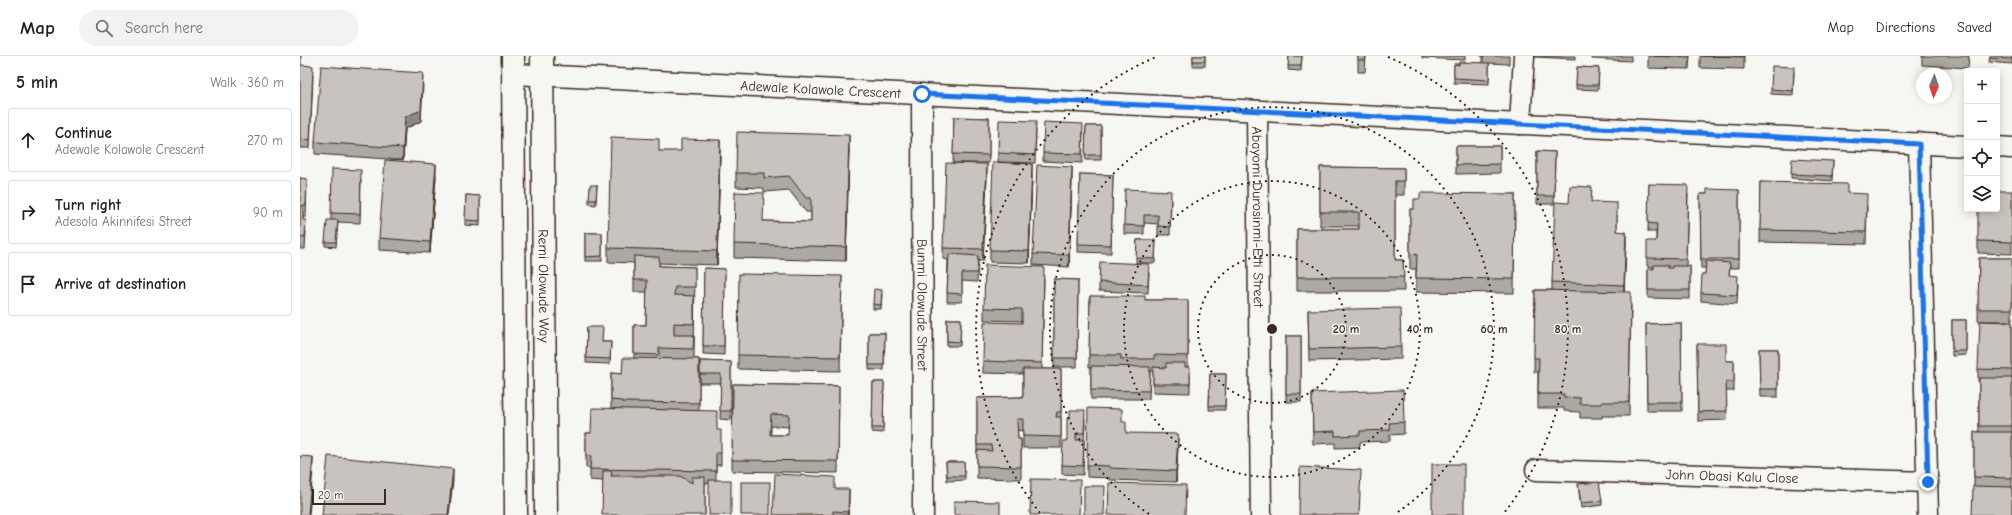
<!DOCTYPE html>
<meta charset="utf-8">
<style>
body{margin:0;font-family:"Comic Neue",sans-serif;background:#f2f2f2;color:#202124}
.controls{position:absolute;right:12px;top:12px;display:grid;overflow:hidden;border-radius:4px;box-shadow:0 2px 10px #0003}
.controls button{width:36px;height:36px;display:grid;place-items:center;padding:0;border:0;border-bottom:1px solid #e0e0e0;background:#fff;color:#202124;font:20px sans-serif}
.compass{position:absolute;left:1616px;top:12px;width:36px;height:36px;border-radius:50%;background:#fff;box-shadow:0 2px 10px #0003;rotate:182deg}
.scale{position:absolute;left:12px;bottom:10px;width:74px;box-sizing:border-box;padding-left:4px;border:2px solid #3b2a1e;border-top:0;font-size:11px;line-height:14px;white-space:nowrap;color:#3b2a1e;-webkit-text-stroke:3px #f6f6f2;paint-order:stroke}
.stop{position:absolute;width:12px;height:12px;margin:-9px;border:3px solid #1a73e8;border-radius:50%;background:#fff}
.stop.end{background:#1a73e8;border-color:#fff;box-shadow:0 1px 4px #0008}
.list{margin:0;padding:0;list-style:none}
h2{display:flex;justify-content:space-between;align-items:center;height:52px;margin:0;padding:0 16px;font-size:17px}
h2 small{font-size:13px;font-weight:400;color:#757577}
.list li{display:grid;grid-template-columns:26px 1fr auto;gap:12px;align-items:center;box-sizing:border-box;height:64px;margin:0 8px 8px;padding:0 8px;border:1px solid #e0e0e0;border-radius:4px}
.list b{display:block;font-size:15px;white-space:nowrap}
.list p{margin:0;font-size:13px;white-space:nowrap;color:#757577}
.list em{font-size:13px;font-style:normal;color:#757577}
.icon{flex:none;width:22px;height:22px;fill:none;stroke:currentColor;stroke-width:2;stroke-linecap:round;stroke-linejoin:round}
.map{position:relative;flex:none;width:1712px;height:459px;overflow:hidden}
header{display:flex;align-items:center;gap:24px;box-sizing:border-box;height:56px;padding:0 20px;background:#fff;border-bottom:1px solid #e0e0e0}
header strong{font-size:19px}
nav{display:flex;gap:22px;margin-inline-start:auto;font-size:14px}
.search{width:280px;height:36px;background:#f2f2f2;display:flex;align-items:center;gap:10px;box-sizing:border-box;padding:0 14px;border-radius:22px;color:#757577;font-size:15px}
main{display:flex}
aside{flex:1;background:#fff}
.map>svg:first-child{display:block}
</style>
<header>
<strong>Map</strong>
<div class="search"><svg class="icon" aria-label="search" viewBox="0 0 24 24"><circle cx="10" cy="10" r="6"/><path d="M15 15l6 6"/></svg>Search here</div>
<nav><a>Map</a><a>Directions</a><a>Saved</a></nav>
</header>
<main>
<aside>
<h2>5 min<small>Walk · 360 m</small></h2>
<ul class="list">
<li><svg class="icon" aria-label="ahead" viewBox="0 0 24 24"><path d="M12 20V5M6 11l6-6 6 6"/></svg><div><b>Continue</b><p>Adewale Kolawole Crescent</p></div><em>270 m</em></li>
<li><svg class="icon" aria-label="right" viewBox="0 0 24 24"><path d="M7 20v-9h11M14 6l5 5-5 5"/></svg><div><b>Turn right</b><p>Adesola Akinnifesi Street</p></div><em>90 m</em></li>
<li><svg class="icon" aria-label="arrive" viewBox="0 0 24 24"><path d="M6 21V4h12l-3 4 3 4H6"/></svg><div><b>Arrive at destination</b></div></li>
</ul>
</aside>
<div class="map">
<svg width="1712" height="459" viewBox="0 0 1712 459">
<rect width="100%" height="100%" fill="#f6f6f2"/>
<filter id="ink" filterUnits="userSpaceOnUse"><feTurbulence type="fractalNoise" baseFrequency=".025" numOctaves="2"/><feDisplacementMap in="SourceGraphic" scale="8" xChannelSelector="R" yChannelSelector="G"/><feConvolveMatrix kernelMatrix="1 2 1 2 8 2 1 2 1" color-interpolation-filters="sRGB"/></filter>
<g filter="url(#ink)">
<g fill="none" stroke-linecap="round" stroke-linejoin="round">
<defs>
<g id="minor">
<path id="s1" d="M214,18l1453,72"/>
<path id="s2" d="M622,38l1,421"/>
<path id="s3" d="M957,55l4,404"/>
<path d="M1220,68l4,-68"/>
<path d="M1619,87l9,372"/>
<path d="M1697,91l15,1"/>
<path id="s4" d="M1236,414l392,12"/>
</g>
<g id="secondary">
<path d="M213,0l3,459"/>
<path id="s5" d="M242,0l4,459"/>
</g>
</defs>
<use href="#minor" stroke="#3b2a1e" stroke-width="23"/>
<use href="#secondary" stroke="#3b2a1e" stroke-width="25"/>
<use href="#minor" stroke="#f6f6f2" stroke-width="20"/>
<use href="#secondary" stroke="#f6f6f2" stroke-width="22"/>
</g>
<g fill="#aca8a3" stroke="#3b2a1e" fill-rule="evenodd">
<path d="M0,0h1v9l12,10 -3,73h-10z"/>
<rect x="893" y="0" width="12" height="10"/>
<path d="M989,0h13l-1,15 -13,-1z"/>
<path d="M1058,0h8l-1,16h-7z"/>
<path d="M1122,0h43v4l-43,-2z"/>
<path d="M1181,0h28v8l-20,-1v21l-35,-1v-19l29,-1v-7z"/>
<path d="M1235,0h40v3l-40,-2z"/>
<path d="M1292,0h39v5l-39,-2z"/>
<path d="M1348,0h42l-1,13 -41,-1z"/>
<path d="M1400,0h44v13l-44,-1z"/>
<path d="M1622,0h47l-1,12 -46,-3z"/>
<path d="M1690,0h22v8l-23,-2z"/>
<path d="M1277,11l22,1 -1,22 -22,-1z"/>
<path d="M1494,16l-1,23 -22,-1v-5z"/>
<path d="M123,29l-2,36 -16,8 -2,31 -88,-6v-12z"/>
<path d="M654,61l35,1v45h-36z"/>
<path d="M786,70h15v34h-16z"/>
<path d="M736,74l-1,33 -37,-1v-9z"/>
<path d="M783,76l-1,31 -39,-2v-8z"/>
<path d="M1156,90h44v27l-44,1z"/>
<path d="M549,93l-3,112 -112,-3v-14l29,-23 48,1v-10h-5l-17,-22 -25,2v-4l-28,-1v-14z"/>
<path d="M359,95l61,3 -3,111 -58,-2v3l36,1 -1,92h5v52l18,19 4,23v12h-5v15l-7,3h-4v32l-103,-34 -12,-1v-12h-4v-35h5l20,-24v-36l11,1 12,-16v-33h12l1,-33h-13v-29l-26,-1v-14z"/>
<path d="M1237,95l18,1 -1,52h-17z"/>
<path d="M1533,105l-1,20 -41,-3v-4z"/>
<path d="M1020,111l84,1v27h-9v65h8l1,31h-107v-62h62v-3h-39z"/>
<path d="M780,118l33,1 -2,78 -33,-1z"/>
<path d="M136,120l-6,77 -51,-3v-12z"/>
<path d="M687,120l-4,85h-5l-1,21 -15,-1v21h-15l1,-42 -5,-1v-11z"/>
<path d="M732,120l-3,87 -39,-1v-12z"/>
<path d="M0,122l7,1 -1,38h-3v3l3,12 -1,17h-5z"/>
<path d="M61,123l-1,44 -22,-1 -2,25 -11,-1v-4l6,-22v-7z"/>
<path d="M772,123l-3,88 -36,-2v-11z"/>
<path d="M1461,126l86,11 20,13 -1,38 -106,-2z"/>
<path d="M1349,128l39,10 -2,72h4v33l-42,-1v-30l6,1v-2l-7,-1v-8l9,-17v-9h-8z"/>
<path d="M297,129l-1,20 -7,-1v-4z"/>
<path d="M1439,134v78h-9l-1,7 9,9 -1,20 -36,-3v-8l4,-19 1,-6h-5l-1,-74h7z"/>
<path d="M1712,135v63l-34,-1v-12z"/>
<path d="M1215,138l-1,99 -98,-1v-23h-6v-60h4l6,-10z"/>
<path d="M166,139l14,1v30l-15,-1z"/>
<path d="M871,143l-1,36h-12v-11l-14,-1v11h-20v-9z"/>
<path d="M1292,146l25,13v16l9,12 -2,49 7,14 -2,110h-27v2h-22v-6l-16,-1v-3h-26v-36h-4l1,-82h17v-8l17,-79z"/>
<rect x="285" y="177" width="17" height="28"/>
<path d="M837,184h19l-1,23h-19z"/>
<path d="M1679,202h33v63h-34z"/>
<path d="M404,212l21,1 -1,86 -21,-1z"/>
<path d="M849,217l-1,20 -49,-2v-9z"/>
<path d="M542,220l-2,95 -102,-2v-14z"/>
<path d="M744,223l-2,90h19v79h-38v-17l-6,-1 1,9h3v40l-44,-1v-80l46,-1v-23l-40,-1v-12l39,-38v-2l-38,-1v-12z"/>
<path d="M754,223l24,1 -1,87h-23z"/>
<path d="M582,238l-1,15h-8v-5z"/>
<path d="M790,240l55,4h43v67l2,8v18l-37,-1v-21h-3l-1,28h-58v-32h-2z"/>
<path d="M1008,254l93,37v12l-92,2z"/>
<path d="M647,263h14l-1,27h-13z"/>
<path d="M1652,264h14v35l-14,1z"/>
<path d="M1712,266v193l-38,-29v-54h5v-51h-1v-12z"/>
<path d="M1381,267l1,88h-35l-1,-87z"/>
<path d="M287,271l16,15h8l-1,22 -24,-1z"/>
<path d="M569,277h16l-1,37h-15z"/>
<rect x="986" y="280" width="15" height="66"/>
<path d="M1397,288l29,17h8v30h-8l1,29 -29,1z"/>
<path d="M1459,293h19v48h-18z"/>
<path d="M400,305l31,1v58l-11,-1 1,-36h-21z"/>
<path d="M910,318h16l-1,36h-16z"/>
<path d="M573,326h11l-1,51 -11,-1z"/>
<path d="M433,328l106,2 -1,87 -106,-2zM471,370l18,1 -1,8h-17z"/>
<path d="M1012,337l92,29v12l-14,1v6l-30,1v5l-25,1v-5l-22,1z"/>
<path d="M785,363l-2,56 -21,-1v-9l5,-24z"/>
<path d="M822,366l4,11 52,13 -2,36 -66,-2v-2l-23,-1v-12z"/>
<path d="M646,406h18l1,18 -18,1z"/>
<path d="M1278,428l24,17v4l-21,3z"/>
<path d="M535,433l14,12 -1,14h-75z"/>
</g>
<g fill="#8c8885" stroke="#3b2a1e">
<path d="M123,17l-2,48 -16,8 -2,31v-12l2,-31z"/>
<path d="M549,79v14l-3,112v-14z"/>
<path d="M420,84v14l-3,111v-14z"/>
<path d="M136,108v12l-6,77v-11z"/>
<path d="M687,108v12l-4,85v-12z"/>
<path d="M732,108v12l-3,87v-12z"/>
<path d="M772,111v12l-3,88v-12z"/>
<path d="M1326,176v11l-2,54v-12z"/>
<path d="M878,378v12l-2,36v-11z"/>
<path d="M13,401v12l-4,46h-1z"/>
<path d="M153,413v12l-4,34h-1z"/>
<path d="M549,433v12l-1,14v-3z"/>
</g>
<g fill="#c8c3be" stroke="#3b2a1e" fill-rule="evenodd">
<rect x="893" y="0" width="12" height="5"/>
<path d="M989,0h13l-1,10h-13z"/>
<path d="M1058,0h8l-1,4h-7z"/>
<path d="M1354,0h36l-1,2z"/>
<path d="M1402,0h42v1z"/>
<path d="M1690,0h22v3l-23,-1z"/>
<path d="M1159,6l30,1v17l-35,-2v-14l5,1z"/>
<path d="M0,9l13,1 -3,74 -10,-1z"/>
<path d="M21,10l102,7 -2,37 -16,7 -2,31 -88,-6z"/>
<path d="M1472,10l22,1 -1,24 -22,-2z"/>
<path d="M1277,11l22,1 -1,17h-22z"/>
<path d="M654,61l35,1v37l-36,-1z"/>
<path d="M699,64l37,1 -1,34 -37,-2z"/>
<path d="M744,66l39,2 -1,30 -39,-1z"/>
<path d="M786,70h15v29h-16z"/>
<path d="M437,76l112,3 -3,112 -112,-3 1,-52 29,1 -1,28 48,1v-24h-5l-17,-22 -25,2v-5h-28z"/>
<path d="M311,81l48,2v12h22v-12l39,1 -3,111 -109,-3z"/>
<path d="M1156,90h44v18l-44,1z"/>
<path d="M1237,95l18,1 -1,44h-17z"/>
<path d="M1492,103l41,2 -1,15 -41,-2z"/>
<path d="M85,104l51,4 -6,78 -51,-4z"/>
<path d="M693,106l39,2 -3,87 -39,-1z"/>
<path d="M646,107l41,1 -4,85 -40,-1z"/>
<path d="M737,109l35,2 -3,88 -36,-1z"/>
<path d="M1020,111l84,1v13h-9v79h8l1,17h-107v-48h62v-17h-39z"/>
<path d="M32,113l29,1 -1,44 -29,-1z"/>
<path d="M780,118l33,1 -2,70 -33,-1z"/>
<path d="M0,122l7,1 -1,26h-3v15h3l-1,18 -5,-1z"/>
<path d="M1461,126l86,2v9l20,1 -1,38 -106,-2z"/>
<path d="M1349,128l39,1 -2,74 -39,-1v-17h9l1,-17 -9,-1z"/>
<path d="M290,129h7l-1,15h-7z"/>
<path d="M1270,130l22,1 -1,15 26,1v28l9,1 -2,53 -72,-3 3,-80 14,1z"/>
<path d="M825,133l46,2 -1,36 -12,-1v-11h-14v11l-20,-1z"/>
<path d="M1407,133l32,1v69h-38l-1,-65h7z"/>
<path d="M1697,135h15v51l-34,-1v-32h19z"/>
<path d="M1120,137l95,1 -1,85 -98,-1 1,-24 -7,1v-46h4v-10h6z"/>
<path d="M166,139l14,1v25l-15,-1z"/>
<path d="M27,164h11l-2,22h-11z"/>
<path d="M285,177h17v23l-17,1z"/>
<path d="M837,184h19l-1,19 -19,-1z"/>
<path d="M649,198l29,2 -1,17h-15v21l-15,-1z"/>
<path d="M334,200l25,1v9l36,1v20h-20l-1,8 20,1v28l-20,-1v12h20l-1,14 -34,-1v7l-25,-1v-29h12l1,-45h-13z"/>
<path d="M1679,202h33v51h-34z"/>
<path d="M1406,205l24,2 -1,12 9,1 -1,19 -36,-2 1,-19h3z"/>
<path d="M800,206l49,2 -1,21 -49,-3z"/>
<path d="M685,209l59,2 -2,96 -59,-2 1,-39 38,1v-14l-38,-1z"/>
<path d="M1354,209h14v3h4v-2h18v24h-42v-22l6,1z"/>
<path d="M404,212l21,1 -1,77h-21z"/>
<path d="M439,218l103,2 -2,81 -102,-2z"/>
<path d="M754,223l24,1 -1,78h-23z"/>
<path d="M574,233l8,1 -1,15 -8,-1z"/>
<path d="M1235,234l96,2 -2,110h-27v2h-22v-6l-16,-1v-3h-26l1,-36h-5z"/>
<path d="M790,240h55v4h43v56l-34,-1v4h-33v-4h-32z"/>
<path d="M1100,252l1,39 -92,2 -1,-39z"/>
<path d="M647,263h14l-1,23 -13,-1z"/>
<rect x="1652" y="264" width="14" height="31"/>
<path d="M1680,265l32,1v48l-34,-1z"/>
<path d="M1381,267l1,79h-35l-1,-78z"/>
<path d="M287,271h16l-1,15h9l-1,17 -24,-1z"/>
<path d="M569,277h16l-1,32h-15z"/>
<rect x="986" y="280" width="15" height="58"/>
<path d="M1397,288h29v17h8v21h-8l1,29 -29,1z"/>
<path d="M1459,293h19v40h-18z"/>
<path d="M323,302l76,1v44l-77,-1v-1l-11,-1v-27l11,1z"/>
<path d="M400,305l31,1v49h-11l1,-37h-21z"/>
<path d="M866,307h19v4h5v17h-37v-17l13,1z"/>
<path d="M791,310l59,1 -1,24 -58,-1z"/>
<path d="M723,313h38v43h-4l-1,5h5v20l-38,-1v-17h-6l1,20h3v28l-44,-1v-16l15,1 -1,-6h-14v-47l46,-1z"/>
<path d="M910,318h16l-1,32h-16z"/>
<rect x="1679" y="322" width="33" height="48"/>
<path d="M573,326h11l-1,46h-11z"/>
<path d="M433,328l106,2 -1,75 -106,-1zM471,358l18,1 -1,20h-18z"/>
<path d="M1103,334l1,32 -15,1 1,7 -30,1v4l-25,1v-5l-22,1 -1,-39z"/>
<path d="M292,352l125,3v19h4v23h-5v18l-126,-2 1,-13h-5v-23h5z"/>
<path d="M788,352l34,1v13h4v11l52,1 -2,37 -66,-3v-2l-23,-1z"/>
<path d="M770,354h15l-1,23h-8v7h8l-1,26 -21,-1 1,-24h4v-23h3z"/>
<path d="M1674,376h38v46l-38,-1z"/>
<path d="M0,400l13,1 -5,58h-8z"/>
<path d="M28,400l125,13 -5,46h-126z"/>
<path d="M646,406h18l1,14h-18z"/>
<rect x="1132" y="408" width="32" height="51"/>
<path d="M1000,411l61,3 -2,45h-60z"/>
<path d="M303,415h9l-1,5h69l12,7v-6h13v38h-103z"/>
<path d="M475,418l60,3v12h14l-1,23 -15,-1v4h-60z"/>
<path d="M731,423l49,1 -1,35h-49z"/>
<rect x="409" y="424" width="22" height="35"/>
<rect x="441" y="426" width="29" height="33"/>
<path d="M1299,426l3,19 -21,2 -3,-19z"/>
<path d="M809,427l77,2 -1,30h-77z"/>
<path d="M784,430h21l-1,29h-20z"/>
<path d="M1673,430l39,1v28h-40z"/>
<path d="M654,445l46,1v13h-46z"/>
</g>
</g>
<g fill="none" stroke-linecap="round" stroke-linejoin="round" filter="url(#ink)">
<path stroke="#1a73e8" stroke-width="5" d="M622,38l997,50 9,338"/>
</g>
<g fill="none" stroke="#3b2a1e" stroke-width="2" stroke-dasharray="2 4">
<circle cx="972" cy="273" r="74"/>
<circle cx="972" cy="273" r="148"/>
<path d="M849 458A222 222 0 1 1 1095 458"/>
<path d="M740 457A296 296 0 0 1 856 1M1088 1A296 296 0 0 1 1204 457"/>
</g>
<g text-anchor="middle" stroke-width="3" stroke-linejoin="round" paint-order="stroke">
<g font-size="14" fill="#3b2a1e" stroke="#f6f6f2">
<text dy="5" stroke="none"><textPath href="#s1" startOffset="307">Adewale Kolawole Crescent</textPath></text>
<text dy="5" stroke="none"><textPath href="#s3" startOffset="106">Abayomi Durosinmi-Etti Street</textPath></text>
<text dy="5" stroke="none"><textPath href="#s5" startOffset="230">Remi Olowude Way</textPath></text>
<text dy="5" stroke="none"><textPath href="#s2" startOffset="211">Bunmi Olowude Street</textPath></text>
<text dy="5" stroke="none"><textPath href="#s4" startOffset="196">John Obasi Kalu Close</textPath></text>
</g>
</g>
<circle cx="972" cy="273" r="6" fill="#3b2a1e" stroke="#f6f6f2" stroke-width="2"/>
<g font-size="12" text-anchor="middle" font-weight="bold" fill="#3b2a1e" stroke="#f6f6f2" stroke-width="3" stroke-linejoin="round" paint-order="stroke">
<text x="1046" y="277">20 m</text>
<text x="1120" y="277">40 m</text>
<text x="1194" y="277">60 m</text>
<text x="1268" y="277">80 m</text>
</g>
</svg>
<div class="controls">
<button>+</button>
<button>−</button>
<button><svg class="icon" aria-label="locate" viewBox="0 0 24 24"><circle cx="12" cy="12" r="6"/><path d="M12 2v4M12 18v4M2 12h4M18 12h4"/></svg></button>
<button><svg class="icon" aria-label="layers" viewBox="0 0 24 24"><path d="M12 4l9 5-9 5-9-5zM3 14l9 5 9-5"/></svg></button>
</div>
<svg class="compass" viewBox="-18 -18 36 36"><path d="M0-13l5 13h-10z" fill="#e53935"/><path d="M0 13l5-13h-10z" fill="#757577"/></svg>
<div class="scale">20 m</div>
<div class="stop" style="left:622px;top:38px"></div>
<div class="stop end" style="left:1628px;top:426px"></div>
</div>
</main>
